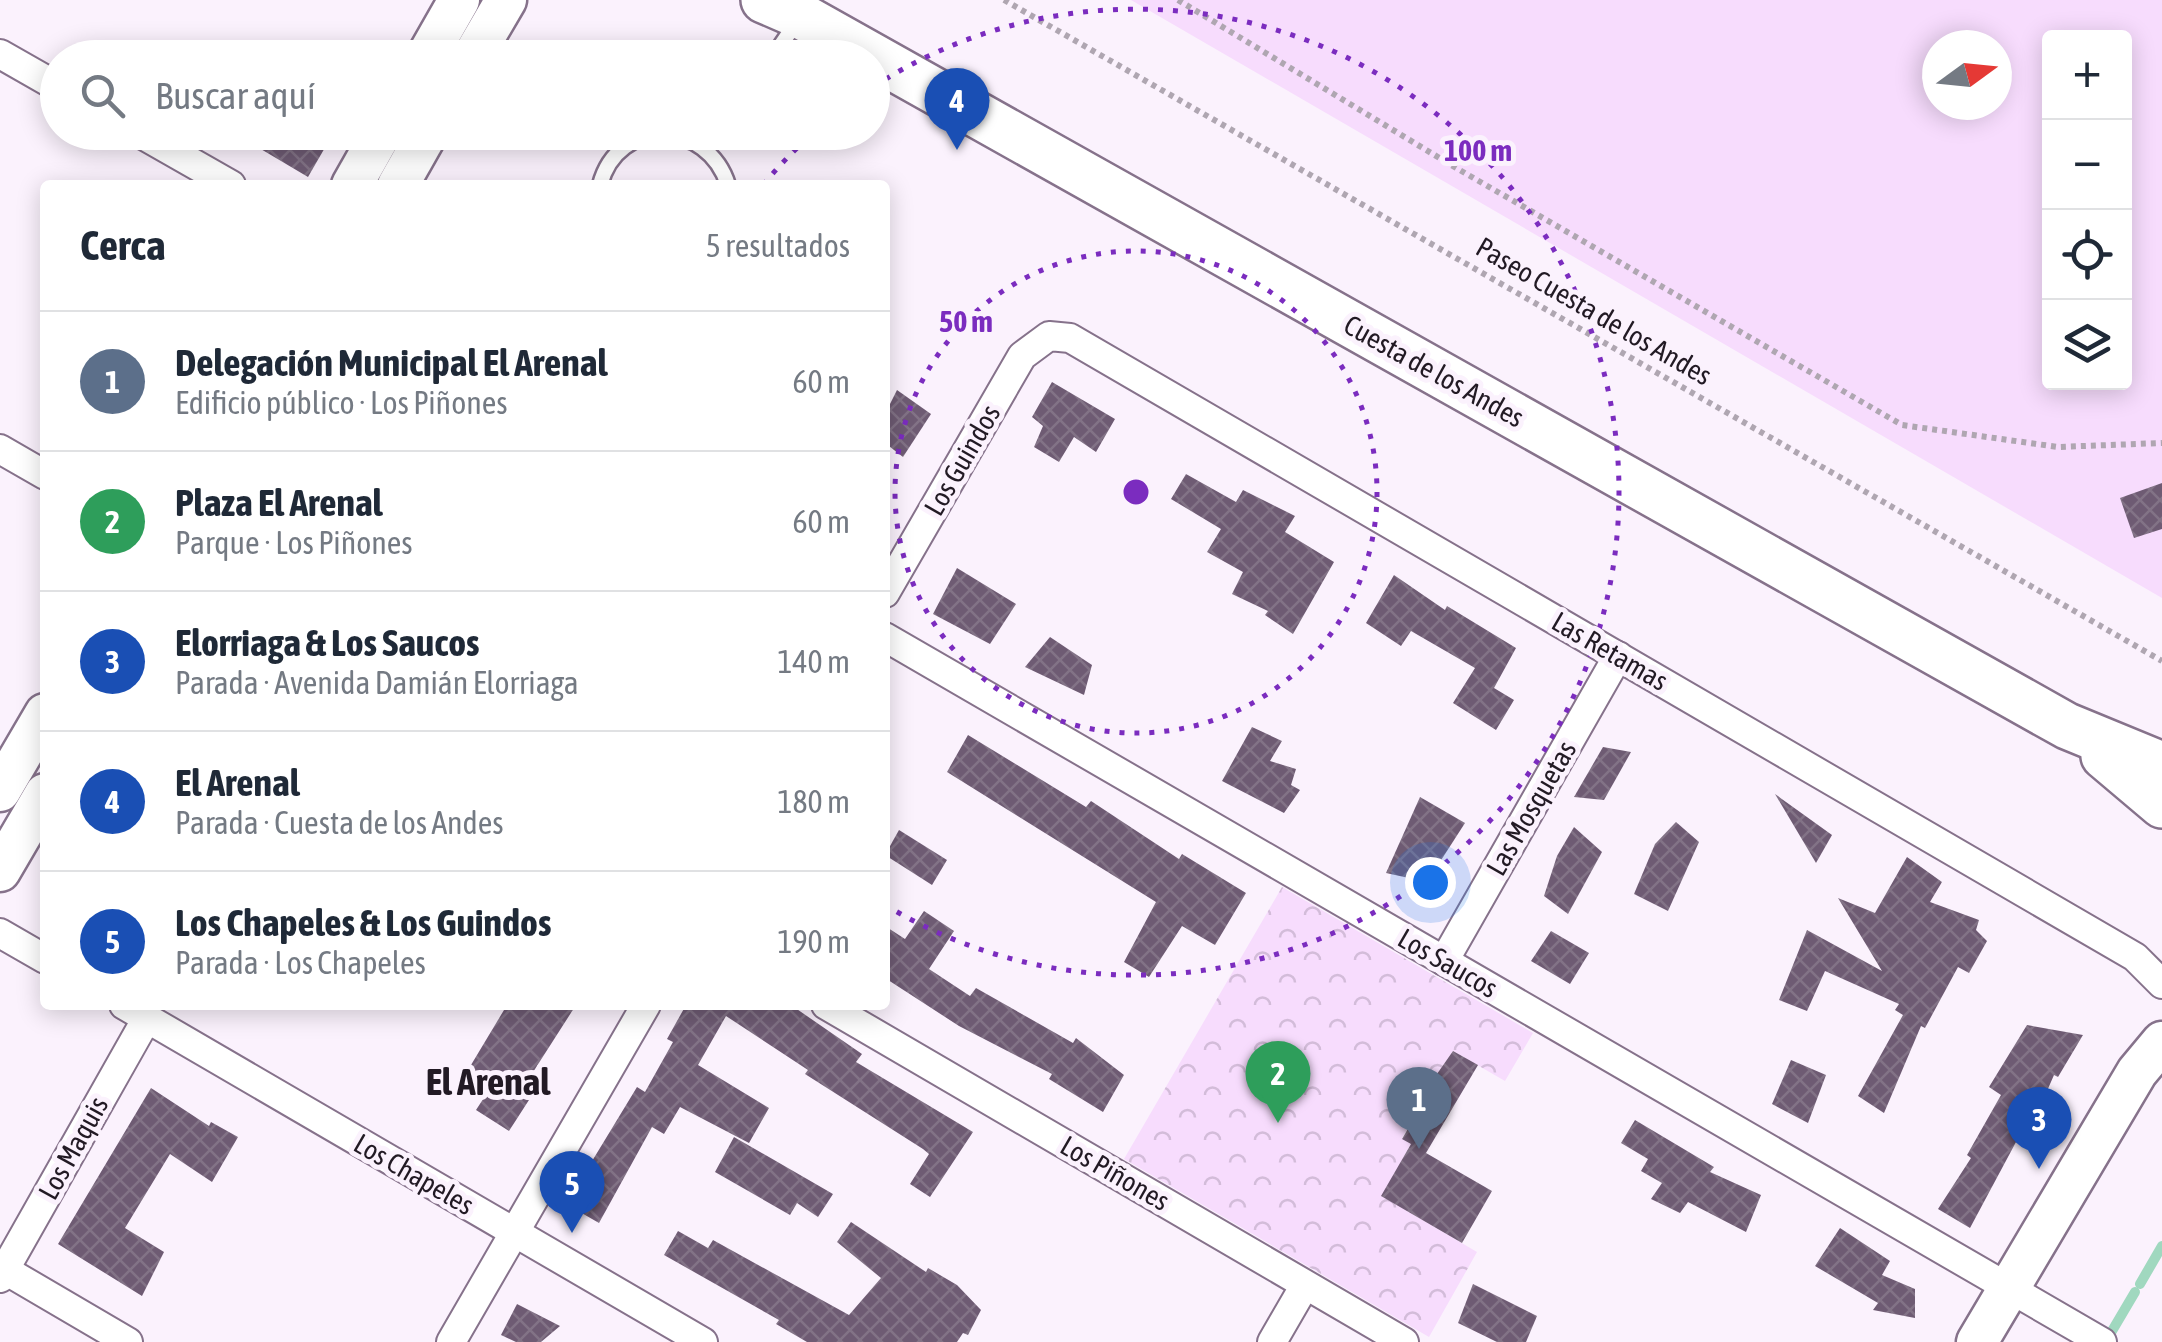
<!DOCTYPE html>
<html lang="es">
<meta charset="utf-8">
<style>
body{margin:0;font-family:"Asap Condensed",sans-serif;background:#f6f6f7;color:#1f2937}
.controls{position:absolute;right:30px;top:30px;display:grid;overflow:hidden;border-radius:10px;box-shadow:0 5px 25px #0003}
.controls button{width:90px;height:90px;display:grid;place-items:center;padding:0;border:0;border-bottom:2px solid #e0e1e3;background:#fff;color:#1f2937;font:50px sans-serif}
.compass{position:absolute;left:1922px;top:30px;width:90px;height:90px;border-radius:50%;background:#fff;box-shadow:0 5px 25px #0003;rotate:75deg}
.you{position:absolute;left:1430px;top:882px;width:35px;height:35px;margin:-25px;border:8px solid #fff;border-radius:50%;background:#1a73e8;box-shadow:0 0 0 15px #1a73e833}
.badge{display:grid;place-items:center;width:65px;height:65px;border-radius:50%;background:#0b8043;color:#fff;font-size:32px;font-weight:700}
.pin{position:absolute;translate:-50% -82px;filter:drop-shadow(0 2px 5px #0008)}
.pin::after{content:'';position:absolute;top:52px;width:35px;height:30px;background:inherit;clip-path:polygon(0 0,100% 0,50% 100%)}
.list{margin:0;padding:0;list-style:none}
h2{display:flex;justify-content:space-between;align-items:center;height:130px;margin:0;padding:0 40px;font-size:42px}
h2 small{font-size:32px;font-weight:400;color:#747a83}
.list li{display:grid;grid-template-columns:65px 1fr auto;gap:30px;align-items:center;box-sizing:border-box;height:140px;padding:0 40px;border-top:2px solid #e0e1e3}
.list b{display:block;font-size:38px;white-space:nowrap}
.list p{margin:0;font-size:32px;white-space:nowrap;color:#747a83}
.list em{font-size:32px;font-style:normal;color:#747a83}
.icon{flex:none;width:55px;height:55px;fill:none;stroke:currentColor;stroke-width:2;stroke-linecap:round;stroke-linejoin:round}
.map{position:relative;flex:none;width:2162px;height:1342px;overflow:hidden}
.search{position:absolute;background:#fff;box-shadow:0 5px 25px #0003;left:40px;top:40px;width:850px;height:110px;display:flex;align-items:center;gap:25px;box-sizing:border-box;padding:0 35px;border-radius:55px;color:#747a83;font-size:38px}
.panel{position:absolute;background:#fff;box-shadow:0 5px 25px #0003;left:40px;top:180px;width:850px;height:830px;border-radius:10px}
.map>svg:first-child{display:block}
</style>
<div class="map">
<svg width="2162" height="1342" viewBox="0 0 2162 1342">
<defs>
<pattern id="park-crowns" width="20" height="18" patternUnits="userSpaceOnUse" patternTransform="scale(2.5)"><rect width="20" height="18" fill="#f7dcfd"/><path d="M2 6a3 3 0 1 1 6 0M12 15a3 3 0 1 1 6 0" fill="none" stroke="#d3bcd9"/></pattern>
<pattern id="building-cross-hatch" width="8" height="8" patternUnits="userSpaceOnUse" patternTransform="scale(2.5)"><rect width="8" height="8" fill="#6e5b73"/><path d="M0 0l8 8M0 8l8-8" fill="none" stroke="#827386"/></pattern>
</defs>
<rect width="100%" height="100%" fill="#fbf2fd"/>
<path fill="#f7dcfd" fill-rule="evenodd" d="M1131,0h1031v598zM2050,38h74v344h-74zM1937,45h60v60h-60z"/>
<path fill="url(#park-crowns)" d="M1282,887l251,146 -28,48 -52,-30 -37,53 5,3 -19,31 9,6 -29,52 95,56 -48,85 -305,-178z"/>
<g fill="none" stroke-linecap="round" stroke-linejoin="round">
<g stroke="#a0d8bf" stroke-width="10">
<path d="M2140,1284l22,-38"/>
<path d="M2112,1331l23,-39"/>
</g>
</g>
<g fill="url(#building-cross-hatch)">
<path d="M232,132h102l-26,45z"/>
<path d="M1052,382l63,37 -19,33 -22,-15 -15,25 -25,-15 9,-21 -11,-9z"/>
<path d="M897,390l34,24 -28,43 -18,-14v-29z"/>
<path d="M1186,474l50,28 7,-12 52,26 -10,16 49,30 -41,72 -28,-19 3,-4 -36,-17 11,-22 -36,-20 14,-23 -50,-30z"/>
<path d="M2162,483v46l-28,9 -14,-40z"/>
<path d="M957,568l59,36 -26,40 -57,-30z"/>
<path d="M1394,575l51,35 2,-4 69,42 -22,40 20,12 -18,30 -43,-27 22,-35 -64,-37 -10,15 -35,-23z"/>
<path d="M1050,637l42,28 -8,30 -59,-28z"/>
<path d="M1252,727l30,14 -12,20 26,8 -5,16 9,5 -16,23 -62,-32z"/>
<path d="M968,735l118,72 5,-6 88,58 3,-5 64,39 -31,52 -33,-19 -33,51 -25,-15 32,-60 -209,-130z"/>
<path d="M1603,747l28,5 -27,48 -30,-3z"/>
<path d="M1775,794l57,41 -16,28z"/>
<path d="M1420,797l45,26 -38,59 -41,-9z"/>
<path d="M1676,822l23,20 -31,69 -34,-17 21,-50z"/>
<path d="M1574,827l28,25 -34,62 -24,-18 13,-40z"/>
<path d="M899,830l48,30 -15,25 -47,-30z"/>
<path d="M1907,857l35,25 -12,20 49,18 -3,10 11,11 -18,32 -11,-6 -33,61 -4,-2 -37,87 -26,-17 45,-81 -8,-5 4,-6 -74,-33 -18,40 -28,-11 28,-70 75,41 -44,-73 37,15z"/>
<path d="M924,911l30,20 -25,38 41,27 6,-8 97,55 3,-5 48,37 -21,37 -54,-33 3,-5 -93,-48 -74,-48v-52l20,13z"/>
<path d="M1551,931l38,22 -19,31 -39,-23z"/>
<path d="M507,1005h69l-48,75 10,6 -29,45 -33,-21 13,-20 -24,-15z"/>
<path d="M686,1005h105l71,49 -6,8 117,70 -43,65 -20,-13 19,-30 -6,-5 -118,-75 3,-4 -82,-54 -28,49 71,43 -20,35 -69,-36 -16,27 -12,-7 -53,96 -33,-19 71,-117 8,5 28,-50 -6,-3z"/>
<path d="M2027,1025l56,10 -25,42 -4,-2 -18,41 -5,-2 -61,114 -32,-19 33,-51 -4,-3 34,-60 -12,-8z"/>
<path d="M1453,1051l25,14 -52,88 66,38 -30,52 -81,-47 30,-52 -9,-5 19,-32 -5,-3z"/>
<path d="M1791,1060l35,15 -18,48 -36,-19z"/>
<path d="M151,1088l58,38 2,-4 27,15 -26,45 -42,-28 -45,74 39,24 -22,44 -84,-52z"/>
<path d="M1635,1120l79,47 -4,5 51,23 -15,37 -58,-30 -8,11 -29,-14 11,-16 -21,-12 7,-12 -27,-16z"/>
<path d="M734,1137l99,57 -15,23 -21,-14 -7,12 -75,-43z"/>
<path d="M851,1222l75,50 2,-4 29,17 24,25 -13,25 -5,-2 -6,9h-150l-31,-18 3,-4 -115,-65 14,-24 30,17 5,-8 136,75 32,-37 -44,-36z"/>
<path d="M1840,1228l50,33 -8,14 33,14v29l-42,-8 5,-7 -63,-37z"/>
<path d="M1473,1284l64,32 -11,26h-29l-39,-19z"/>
<path d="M517,1304l43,22 -19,16h-25l-15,-7z"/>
</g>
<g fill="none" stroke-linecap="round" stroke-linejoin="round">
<defs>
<g id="lane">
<path d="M772,58l26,-38"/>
<path d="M600,185c18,-69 108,-65 128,0"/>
</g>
<g id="street">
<path d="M0,54l58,33"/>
<path d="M138,132l93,53"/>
<path d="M0,449l45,26"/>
<path d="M885,593l137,-237 27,-20 21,2 1065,619 27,27"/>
<path d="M885,637l1217,705"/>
<path d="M0,933l45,26"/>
<path d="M1444,961l174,-305"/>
<path d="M124,1005l579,337"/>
<path d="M826,1005l578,337"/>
<path d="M5,1270l123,72"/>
<path d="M0,1278l147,-260"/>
<path d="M451,1342l195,-337"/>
<path d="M1272,1342l33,-57"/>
</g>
<g id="secondary">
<path d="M426,58l33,-58"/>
<path d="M472,58l34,-58"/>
<path d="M352,185l30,-53"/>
<path d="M398,185l30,-53"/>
<path d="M0,791l45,-77"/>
<path d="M0,871l45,-77"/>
<path d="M1977,1342l160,-270 25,-30"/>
</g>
<g id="primary">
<path d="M764,0l37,16 1266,710 95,39"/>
<path d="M2104,756l58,49"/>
</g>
</defs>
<use href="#lane" stroke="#86728b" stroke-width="19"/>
<use href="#street" stroke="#86728b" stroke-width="32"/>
<use href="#secondary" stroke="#86728b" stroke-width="45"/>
<use href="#primary" stroke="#86728b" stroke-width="50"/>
<g stroke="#afa6b1" stroke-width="6" stroke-dasharray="5 5" stroke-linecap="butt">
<path d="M1004,0l1158,661"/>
<path d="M1178,0l273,165 451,260 156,22 104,-4"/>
</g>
<use href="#lane" stroke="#fff" stroke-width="14"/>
<use href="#street" stroke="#fff" stroke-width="28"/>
<use href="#secondary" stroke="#fff" stroke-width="40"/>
<use href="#primary" stroke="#fff" stroke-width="45"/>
</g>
<g fill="none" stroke="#7b2cbf" stroke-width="5" stroke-dasharray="5 10">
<circle cx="1136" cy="492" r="241"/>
<path d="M763 185A483 483 0 0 1 813 133M873 87A483 483 0 1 1 887 906"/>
</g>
<g text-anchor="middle" stroke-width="10" stroke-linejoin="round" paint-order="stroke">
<g font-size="28" fill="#221a24" stroke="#fbf2fd">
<text transform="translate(1594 311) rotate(30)" y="10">Paseo Cuesta de los Andes</text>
<text transform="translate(1434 371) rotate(29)" y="10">Cuesta de los Andes</text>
<text transform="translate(962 460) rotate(-60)" y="10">Los Guindos</text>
<text transform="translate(1610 651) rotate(30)" y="10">Las Retamas</text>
<text transform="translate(1531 808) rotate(-60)" y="10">Las Mosquetas</text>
<text transform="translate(1448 963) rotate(30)" y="10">Los Saucos</text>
<text transform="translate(73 1148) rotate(-61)" y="10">Los Maquis</text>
<text transform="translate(1115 1173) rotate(30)" y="10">Los Piñones</text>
<text transform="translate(414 1174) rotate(30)" y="10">Los Chapeles</text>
</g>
<g font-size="38" font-weight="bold" fill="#221a24" stroke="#fbf2fd">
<text x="488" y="1095">El Arenal</text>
</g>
</g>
<circle cx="1136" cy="492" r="15" fill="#7b2cbf" stroke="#fbf2fd" stroke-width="5"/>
<g font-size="30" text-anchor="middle" font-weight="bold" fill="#7b2cbf" stroke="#fbf2fd" stroke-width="10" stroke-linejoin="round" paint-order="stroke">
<text x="1478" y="161">100 m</text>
<text x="966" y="332">50 m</text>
</g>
</svg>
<div class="controls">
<button>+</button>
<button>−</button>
<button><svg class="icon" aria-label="locate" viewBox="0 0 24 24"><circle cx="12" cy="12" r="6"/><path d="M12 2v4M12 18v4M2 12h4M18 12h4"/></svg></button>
<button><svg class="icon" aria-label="layers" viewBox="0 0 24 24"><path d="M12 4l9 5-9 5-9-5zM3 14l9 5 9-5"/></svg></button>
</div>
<svg class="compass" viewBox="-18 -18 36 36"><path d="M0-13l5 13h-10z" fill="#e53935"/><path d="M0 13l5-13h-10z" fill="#747a83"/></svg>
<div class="you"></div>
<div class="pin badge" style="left:1419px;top:1149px;background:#5c6f8a">1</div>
<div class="pin badge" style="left:1278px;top:1123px;background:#2e9e5b">2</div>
<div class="pin badge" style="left:2039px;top:1169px;background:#1a4fb4">3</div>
<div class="pin badge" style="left:957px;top:150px;background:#1a4fb4">4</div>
<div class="pin badge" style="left:572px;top:1233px;background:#1a4fb4">5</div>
<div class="search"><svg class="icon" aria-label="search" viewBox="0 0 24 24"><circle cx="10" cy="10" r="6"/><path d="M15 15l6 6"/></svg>Buscar aquí</div>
<section class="panel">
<h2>Cerca<small>5 resultados</small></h2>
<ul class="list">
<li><span class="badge" style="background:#5c6f8a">1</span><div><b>Delegación Municipal El Arenal</b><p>Edificio público · Los Piñones</p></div><em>60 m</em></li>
<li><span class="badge" style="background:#2e9e5b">2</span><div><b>Plaza El Arenal</b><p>Parque · Los Piñones</p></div><em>60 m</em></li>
<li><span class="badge" style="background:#1a4fb4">3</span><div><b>Elorriaga &amp; Los Saucos</b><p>Parada · Avenida Damián Elorriaga</p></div><em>140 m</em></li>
<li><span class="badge" style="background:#1a4fb4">4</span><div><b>El Arenal</b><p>Parada · Cuesta de los Andes</p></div><em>180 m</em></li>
<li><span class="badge" style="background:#1a4fb4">5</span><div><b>Los Chapeles &amp; Los Guindos</b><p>Parada · Los Chapeles</p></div><em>190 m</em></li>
</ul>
</section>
</div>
